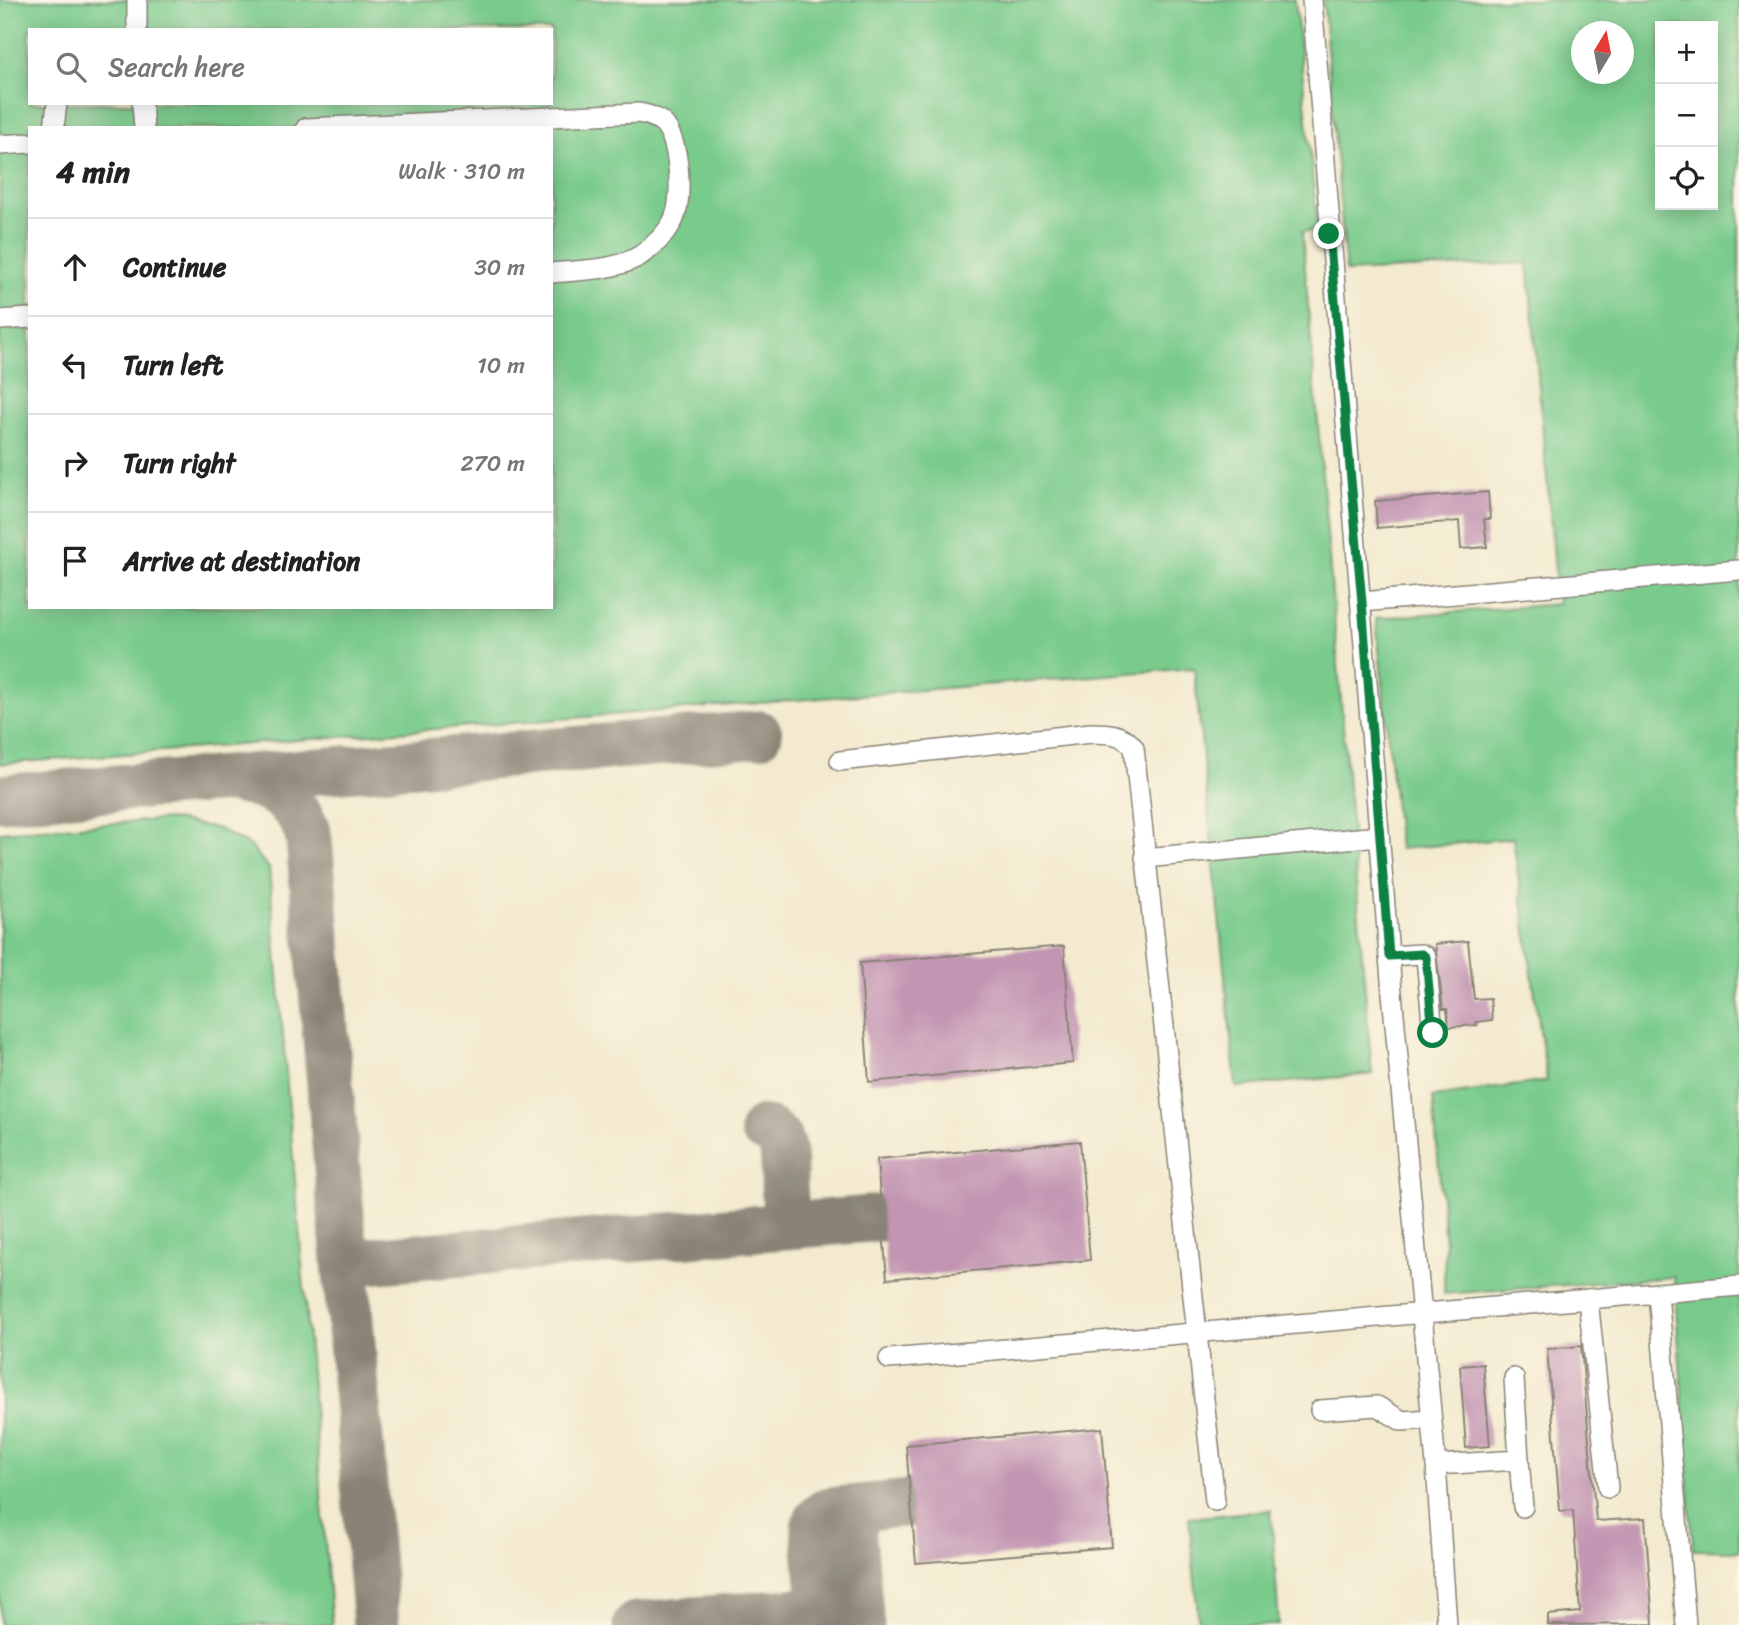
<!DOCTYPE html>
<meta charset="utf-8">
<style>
body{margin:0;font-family:Sriracha,sans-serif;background:#f6f6f6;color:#222}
.controls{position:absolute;right:21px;top:21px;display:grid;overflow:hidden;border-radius:0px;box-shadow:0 4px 18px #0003}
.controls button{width:63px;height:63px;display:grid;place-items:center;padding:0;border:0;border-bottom:2px solid #e0e0e0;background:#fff;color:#222;font:35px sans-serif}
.compass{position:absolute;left:1571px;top:21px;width:63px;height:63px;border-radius:50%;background:#fff;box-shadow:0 4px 18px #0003;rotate:10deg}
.stop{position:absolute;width:21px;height:21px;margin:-16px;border:5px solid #0b8043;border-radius:50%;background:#fff}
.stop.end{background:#0b8043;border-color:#fff;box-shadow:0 2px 7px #0008}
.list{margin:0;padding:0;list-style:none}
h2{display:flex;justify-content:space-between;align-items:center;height:91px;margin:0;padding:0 28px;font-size:30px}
h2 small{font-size:23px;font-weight:400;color:#767676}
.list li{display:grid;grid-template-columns:46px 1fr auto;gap:21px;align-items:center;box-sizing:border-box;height:98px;padding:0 28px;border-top:2px solid #e0e0e0}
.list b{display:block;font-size:26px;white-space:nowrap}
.list em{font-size:23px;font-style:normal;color:#767676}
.icon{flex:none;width:38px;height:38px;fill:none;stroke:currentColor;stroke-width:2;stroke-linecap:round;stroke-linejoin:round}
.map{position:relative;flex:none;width:1739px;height:1625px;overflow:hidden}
.search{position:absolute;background:#fff;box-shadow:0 4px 18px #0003;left:28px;top:28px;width:525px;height:77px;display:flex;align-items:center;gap:18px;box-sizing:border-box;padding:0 24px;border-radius:0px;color:#767676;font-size:26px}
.panel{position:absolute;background:#fff;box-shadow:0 4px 18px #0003;left:28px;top:126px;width:525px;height:483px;border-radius:0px}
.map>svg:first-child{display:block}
</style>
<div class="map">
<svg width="1739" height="1625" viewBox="0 0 1739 1625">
<rect width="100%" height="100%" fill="#fcf5e5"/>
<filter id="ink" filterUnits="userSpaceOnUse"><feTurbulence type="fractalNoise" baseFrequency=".0143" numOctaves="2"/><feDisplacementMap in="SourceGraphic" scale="14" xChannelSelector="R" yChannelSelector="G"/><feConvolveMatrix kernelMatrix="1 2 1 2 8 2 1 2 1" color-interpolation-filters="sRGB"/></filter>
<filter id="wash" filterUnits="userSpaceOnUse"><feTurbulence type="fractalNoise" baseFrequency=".00686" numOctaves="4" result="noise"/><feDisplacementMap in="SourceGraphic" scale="28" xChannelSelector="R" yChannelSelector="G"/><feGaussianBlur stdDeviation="1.57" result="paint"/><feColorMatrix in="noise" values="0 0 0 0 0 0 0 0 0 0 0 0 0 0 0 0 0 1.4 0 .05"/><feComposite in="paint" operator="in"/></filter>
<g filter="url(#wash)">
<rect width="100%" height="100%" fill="#f3eacf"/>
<g fill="#79cb8c" stroke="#4a7454" stroke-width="2" fill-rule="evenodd">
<path d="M0,0h1295l23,231 -16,1 70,842 -136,13 -42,-419 -1194,96zM30,30h521v73h-521zM30,128h521v479h-521z"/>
<path d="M1323,0h416v1551l-46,-1 -19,-273 -230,17 1,-51 -12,-146 114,-16 -34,-243 -114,11 -23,-231 182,-14 -30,-341 -182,9zM1660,26h53v179h-53zM1582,32h42v42h-42z"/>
<path d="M170,819l49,10 31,17 19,22 63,757h-332v-793z"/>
<path d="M1271,1510l8,115h-80l-10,-107z"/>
</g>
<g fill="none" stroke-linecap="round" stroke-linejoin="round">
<g stroke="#888376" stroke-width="47">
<path d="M214,780c42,-2 85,15 95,59l67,786"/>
<path d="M0,798l759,-64"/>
<path d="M763,1129c43,7 -1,89 43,95"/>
<path d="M343,1237c4,14 11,22 25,24l513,-43"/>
<path d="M831,1510l14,4 7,12 9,99"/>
<path d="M636,1625l166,-14"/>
<path d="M822,1625l-9,-12 -11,-2 11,-4 7,-15 -6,-65 5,-10 8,-6 84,-8"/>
</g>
</g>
<g id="blocks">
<g fill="#c295b2">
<path d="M1488,492l2,27h-6l3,28 -26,2 -2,-28 -82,7 -2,-27z"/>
<path d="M1468,941l6,58 16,-1 2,22 -16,2 1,3 -28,2 -2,-18h-4l-8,-65z"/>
<path d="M1064,946l9,117 -204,19 -9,-119z"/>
<path d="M1080,1141l10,119 -203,19 -10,-120z"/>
<path d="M1581,1346l15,175 49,-3 8,106 -105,1v-10l32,-3 -7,-102 -13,1 -13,-162z"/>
<path d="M1483,1364l7,82 -24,2 -6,-82z"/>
<path d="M1102,1428l10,119 -196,16 -10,-118z"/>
</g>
</g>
</g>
<g filter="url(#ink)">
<use href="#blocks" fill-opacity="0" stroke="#888376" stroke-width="2"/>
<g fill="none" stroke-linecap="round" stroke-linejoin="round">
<defs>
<g id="minor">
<path d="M137,0v30"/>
<path d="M1312,0l80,993 44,472 11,160"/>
<path d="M142,103l2,25"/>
<path d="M54,128l3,-25"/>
<path d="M306,128l333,-15c9,2 18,4 25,11 16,19 19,73 10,95 -6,13 -21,28 -33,36 -25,16 -61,15 -90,18"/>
<path d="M0,145l30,-2"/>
<path d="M0,320l30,-2"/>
<path d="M1361,602l378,-32"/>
<path d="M840,761l251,-28c16,0 33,0 43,15l81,753"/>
<path d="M1145,858l234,-22"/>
<path d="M1389,956l32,-2 5,3 7,76"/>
<path d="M1658,1293l81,-7"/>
<path d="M1588,1299l20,189"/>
<path d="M889,1359l769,-66 28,332"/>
<path d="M1320,1410l57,-4 25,15 29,-2"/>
<path d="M1519,1460l4,47"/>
<path d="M1436,1465l83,-5 -5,-82"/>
</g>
</defs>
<use href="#minor" stroke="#888376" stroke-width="22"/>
<use href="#minor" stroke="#fff" stroke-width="19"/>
</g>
</g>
<g fill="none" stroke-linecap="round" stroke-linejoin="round" filter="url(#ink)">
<path stroke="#0b8043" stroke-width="9" d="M1329,234l33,368 27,354 33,-2 4,3 7,76"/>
</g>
</svg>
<div class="controls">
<button>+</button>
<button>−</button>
<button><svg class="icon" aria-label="locate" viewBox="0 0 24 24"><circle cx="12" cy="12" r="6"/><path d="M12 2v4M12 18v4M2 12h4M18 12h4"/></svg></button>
</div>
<svg class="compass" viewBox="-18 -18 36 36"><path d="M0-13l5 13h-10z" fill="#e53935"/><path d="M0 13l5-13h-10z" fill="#767676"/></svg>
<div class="stop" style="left:1433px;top:1033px"></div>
<div class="stop end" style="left:1329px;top:234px"></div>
<div class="search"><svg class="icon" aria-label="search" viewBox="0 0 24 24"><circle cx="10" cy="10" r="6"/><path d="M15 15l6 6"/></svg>Search here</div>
<section class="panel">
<h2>4 min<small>Walk · 310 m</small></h2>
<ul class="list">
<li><svg class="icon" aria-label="ahead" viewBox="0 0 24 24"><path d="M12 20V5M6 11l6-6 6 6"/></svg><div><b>Continue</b></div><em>30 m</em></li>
<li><svg class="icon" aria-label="left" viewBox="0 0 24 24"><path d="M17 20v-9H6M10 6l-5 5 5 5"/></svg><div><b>Turn left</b></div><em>10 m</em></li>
<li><svg class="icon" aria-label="right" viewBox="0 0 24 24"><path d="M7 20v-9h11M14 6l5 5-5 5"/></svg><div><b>Turn right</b></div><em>270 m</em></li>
<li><svg class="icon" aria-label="arrive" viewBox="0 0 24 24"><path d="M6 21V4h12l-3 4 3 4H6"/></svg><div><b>Arrive at destination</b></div></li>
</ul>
</section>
</div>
